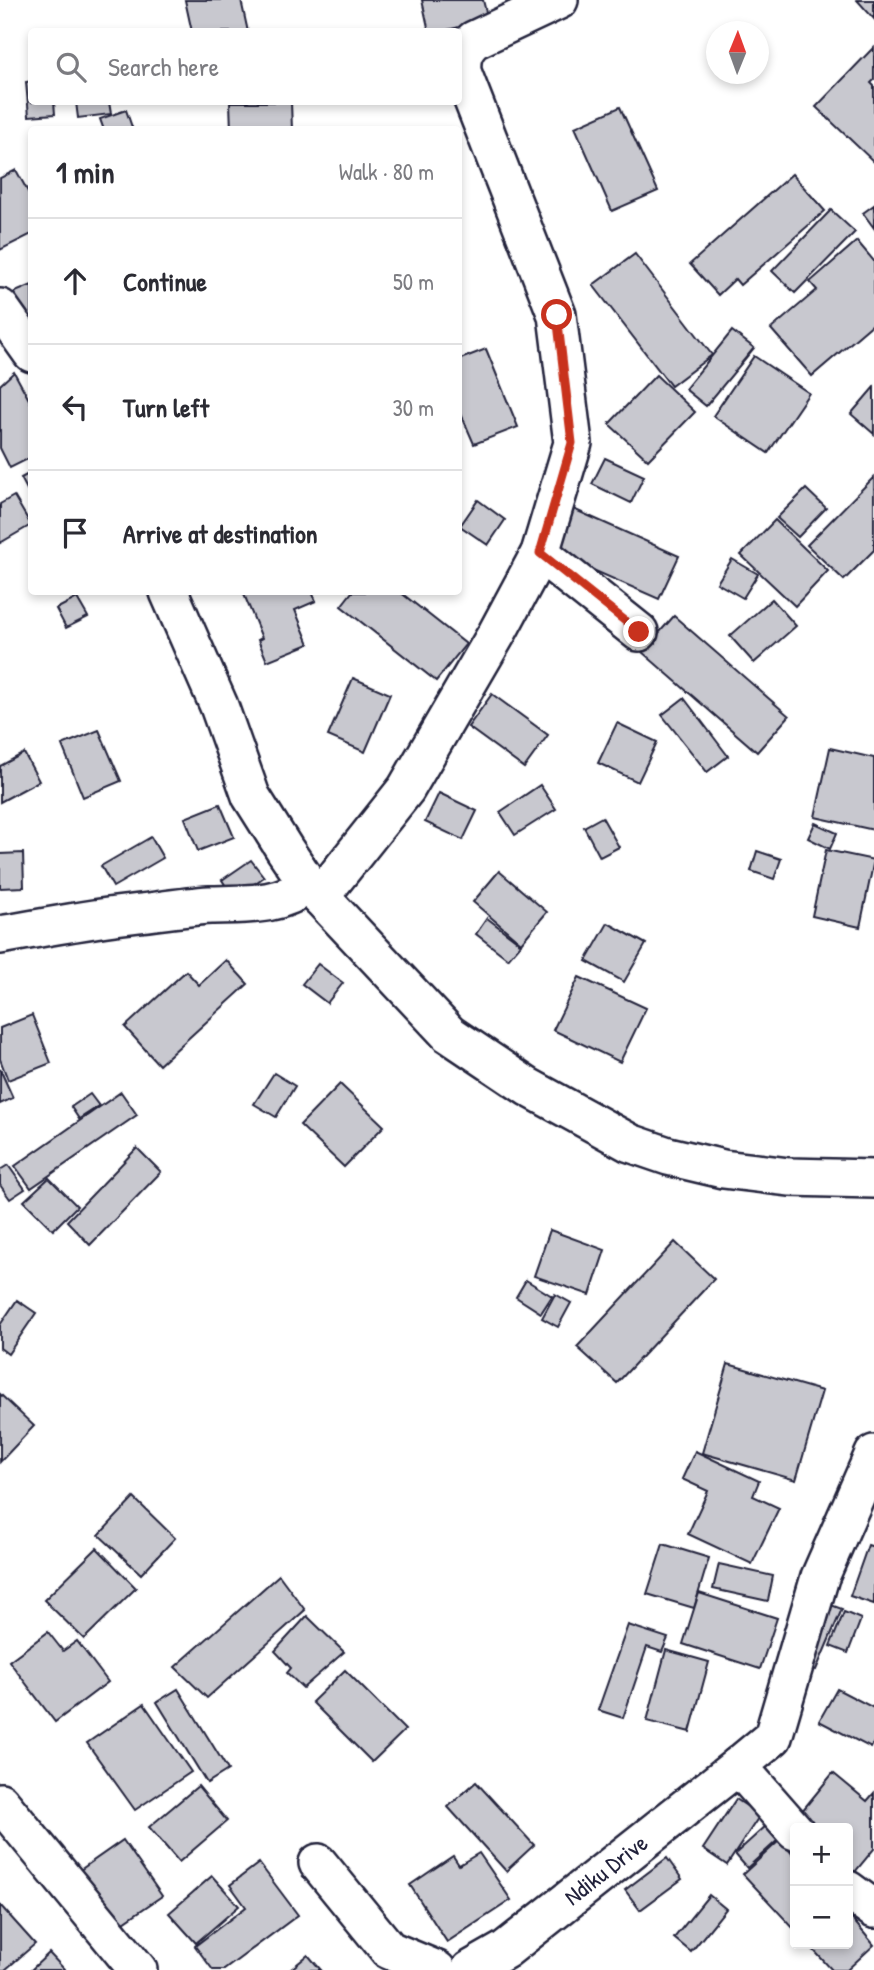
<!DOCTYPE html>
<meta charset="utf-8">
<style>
body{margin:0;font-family:"Patrick Hand",sans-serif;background:#f2f2f3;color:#2b2b33}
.controls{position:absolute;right:21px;bottom:21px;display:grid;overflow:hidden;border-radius:7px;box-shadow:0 4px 10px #0003}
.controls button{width:63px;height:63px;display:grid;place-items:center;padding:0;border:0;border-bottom:2px solid #e1e1e2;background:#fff;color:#2b2b33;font:35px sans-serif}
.compass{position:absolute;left:706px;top:21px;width:63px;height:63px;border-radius:50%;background:#fff;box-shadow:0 4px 10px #0003;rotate:1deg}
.stop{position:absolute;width:21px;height:21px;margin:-16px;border:5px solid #c8321e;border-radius:50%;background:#fff}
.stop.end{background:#c8321e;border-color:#fff;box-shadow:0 2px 7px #0008}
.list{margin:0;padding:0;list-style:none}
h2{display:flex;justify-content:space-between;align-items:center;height:91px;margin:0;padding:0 28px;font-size:30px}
h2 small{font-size:23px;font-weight:400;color:#7c7c81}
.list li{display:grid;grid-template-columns:46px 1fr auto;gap:21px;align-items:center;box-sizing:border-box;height:126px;padding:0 28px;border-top:2px solid #e1e1e2}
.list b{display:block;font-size:26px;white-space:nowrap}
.list em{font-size:23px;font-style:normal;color:#7c7c81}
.icon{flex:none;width:38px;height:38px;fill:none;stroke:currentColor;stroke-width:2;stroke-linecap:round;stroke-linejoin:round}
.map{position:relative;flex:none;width:874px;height:1970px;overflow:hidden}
.search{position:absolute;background:#fff;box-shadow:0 4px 10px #0003;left:28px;top:28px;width:434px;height:77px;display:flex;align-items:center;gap:18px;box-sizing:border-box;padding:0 24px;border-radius:7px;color:#7c7c81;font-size:26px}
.panel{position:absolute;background:#fff;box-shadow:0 4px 10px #0003;left:28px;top:126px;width:434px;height:469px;border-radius:7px}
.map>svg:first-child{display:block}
</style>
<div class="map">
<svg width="874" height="1970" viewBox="0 0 874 1970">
<rect width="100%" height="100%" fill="#fff"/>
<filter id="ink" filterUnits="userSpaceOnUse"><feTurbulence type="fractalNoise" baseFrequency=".0143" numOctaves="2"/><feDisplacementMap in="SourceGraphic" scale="14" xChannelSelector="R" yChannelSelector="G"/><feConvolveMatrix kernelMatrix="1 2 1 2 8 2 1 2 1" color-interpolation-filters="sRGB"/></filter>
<g filter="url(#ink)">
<g fill="#c8c8cf" stroke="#22223b" stroke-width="2">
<path d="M185,0h56l7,32h-56z"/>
<path d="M422,0h61l5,20 -49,12h-10z"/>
<path d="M857,0h17v19z"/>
<path d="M874,47v33l-3,3 3,3v76l-58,-55z"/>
<path d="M32,81v21h22l1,12 -26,2 -3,-34z"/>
<path d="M76,102h33l2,12 -33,4z"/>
<path d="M230,102h61l1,28h-61z"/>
<path d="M620,107l38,84 -46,20 -37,-84z"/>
<path d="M126,110l7,20h-29l-4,-11z"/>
<path d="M16,170l16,29v35l-32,16v-72z"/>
<path d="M792,174l33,37 -85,74 -5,-6 -17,16 -28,-31z"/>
<path d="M874,205v23l-11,-15z"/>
<path d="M831,210l24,22 -60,61 -23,-22z"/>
<path d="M857,241l17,20v62l-62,53 -41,-47 46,-39 -7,-8z"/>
<path d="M635,254l77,101 -41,31 -78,-101z"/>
<path d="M32,285v46h-2l-17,-38z"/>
<path d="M732,331l22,17 -48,58 -21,-17z"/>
<path d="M486,349l32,78 -44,17 -16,-37v-47z"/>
<path d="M754,356l55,37 -41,60 -55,-37z"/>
<path d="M14,372l18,33v52l-22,11 -10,-20v-63z"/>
<path d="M656,375l39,37 -47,48 -39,-36z"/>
<path d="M874,387v47l-23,-20z"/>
<path d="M605,458l39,18 -13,27 -39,-19z"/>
<path d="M32,472v27l-11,-21z"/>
<path d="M874,477v73l-30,30 -37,-35z"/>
<path d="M806,489l20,19 -28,29 -21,-19z"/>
<path d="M14,496l17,29 -31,18v-39z"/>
<path d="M478,500l27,20 -17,25 -28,-19z"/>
<path d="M571,508l108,48 -20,43 -107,-47z"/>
<path d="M775,520l53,51 -33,35 -54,-51z"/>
<path d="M732,559l26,15 -15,24 -26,-15z"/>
<path d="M243,592h69l4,9 -21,9 14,34 -42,17 -9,-21 4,-2z"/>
<path d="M352,592h48l66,52 -30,37 -95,-75z"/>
<path d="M77,598l11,19 -22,11 -10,-19z"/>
<path d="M772,599l24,27 -42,37 -24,-27z"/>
<path d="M674,616l115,100 -32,36 -115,-100z"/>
<path d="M353,678l37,16 -25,58 -37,-16z"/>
<path d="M492,694l56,41 -24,33 -56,-41z"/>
<path d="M684,698l44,58 -21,16 -45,-57z"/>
<path d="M617,723l40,19 -19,40 -40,-19z"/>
<path d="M99,730l22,51 -38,16 -21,-52z"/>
<path d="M830,748l44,10v72l-59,-13z"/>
<path d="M24,753l15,28 -39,21v-36z"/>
<path d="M540,785l16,24 -41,26 -15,-23z"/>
<path d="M439,793l38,18 -14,29 -38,-18z"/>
<path d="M220,804l14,33 -36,14 -13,-33z"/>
<path d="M602,817l17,30 -19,10 -16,-30z"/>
<path d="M815,823l22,10 -7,16 -22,-11z"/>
<path d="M151,837l12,21 -50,29 -12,-21z"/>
<path d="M826,850l48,10 -14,67 -48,-11z"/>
<path d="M757,851l24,8 -7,20 -23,-8z"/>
<path d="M23,853l1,34 -24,1v-34z"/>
<path d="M251,860l13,17 -30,21 -12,-18z"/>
<path d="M499,871l48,41 -26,31 -48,-41z"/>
<path d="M487,918l34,26 -13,15 -32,-25z"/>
<path d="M608,923l38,21 -22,38 -38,-21z"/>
<path d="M226,960l22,24 -89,81 -34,-38 61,-56 13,14z"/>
<path d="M318,964l25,19 -16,20 -25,-19z"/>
<path d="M579,977l67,31 -26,54 -67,-32z"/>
<path d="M32,1015l19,48 -43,17 -8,-21v-31z"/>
<path d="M0,1069l13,29 -13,6z"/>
<path d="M274,1073l21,13 -19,31 -22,-13z"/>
<path d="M340,1084l44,42 -40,41 -44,-42z"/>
<path d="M121,1092l16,23 -106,73 -16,-22z"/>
<path d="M90,1094l9,12 -20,13 -8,-12z"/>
<path d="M137,1148l24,24 -71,73 -23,-24z"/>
<path d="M8,1165l17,24 -15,10 -10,-14v-15z"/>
<path d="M49,1178l28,28 -24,24 -29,-29z"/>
<path d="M550,1230l55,20 -15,45 -56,-19z"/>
<path d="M675,1242l39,37 -97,104 -40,-36z"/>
<path d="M526,1280l26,16 -11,17 -25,-16z"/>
<path d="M555,1294l16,9 -13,24 -16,-9z"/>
<path d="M17,1300l19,13 -28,41 -8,-6v-23z"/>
<path d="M728,1364l94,27 -26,89 -94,-27z"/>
<path d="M0,1394l34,32 -34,36z"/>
<path d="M695,1451l64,30 -6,15 26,12 -27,56 -64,-30 20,-43 -26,-12z"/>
<path d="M134,1498l41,40 -34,36 -42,-39z"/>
<path d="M663,1544l46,14 -15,50 -47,-14z"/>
<path d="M868,1545l6,2v57l-24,-8z"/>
<path d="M97,1548l39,40 -52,51 -40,-39z"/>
<path d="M719,1564l54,12 -5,25 -55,-12z"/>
<path d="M279,1575l26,35 -98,88 -32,-31z"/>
<path d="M699,1593l78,25 -17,51 -77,-25z"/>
<path d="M823,1602l19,7 -26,61 -18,-7z"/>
<path d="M844,1612l17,7 -13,34 -18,-7z"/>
<path d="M307,1616l37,36 -41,36 -16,-15 4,-5 -16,-17z"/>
<path d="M628,1625l40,13 -6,14 -15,-5 -24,71 -25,-8z"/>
<path d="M48,1632l15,19 14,-10 31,41 -53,40 -46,-61z"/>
<path d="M666,1650l43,12 -19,70 -43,-11z"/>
<path d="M345,1670l60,60 -33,32 -60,-60z"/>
<path d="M178,1689l50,81 -21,13 -50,-81z"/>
<path d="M837,1689l37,19v34l-3,6 -52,-27z"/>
<path d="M144,1704l47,68 -56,38 -48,-67z"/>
<path d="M833,1773l34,28 7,-8v56l-19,23 -7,-5v-39h-48l-7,-6z"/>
<path d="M476,1782l58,63 -28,26 -58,-64z"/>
<path d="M198,1786l29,35 -48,41 -30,-35z"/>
<path d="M736,1799l24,16 -33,50 -24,-16z"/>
<path d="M767,1825l12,14 -32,29 -12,-14z"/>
<path d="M123,1840l39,56 -50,34 -39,-55z"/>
<path d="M780,1840l15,17v73l-52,-56z"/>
<path d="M479,1853l32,47 -64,42 -37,-57 43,-29 6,9z"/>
<path d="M667,1858l15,21 -42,31 -15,-20z"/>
<path d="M259,1863l39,52 -74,55h-11l-18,-24 51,-39 -16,-22z"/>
<path d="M212,1876l27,30 -43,37 -27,-30z"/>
<path d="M709,1895l17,14 -35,43 -17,-14z"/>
<path d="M0,1905l35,39 -30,26h-5z"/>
<path d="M848,1914l26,31 -27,25h-15l-24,-26h40z"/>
<path d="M49,1953l16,17h-34z"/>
<path d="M308,1955l13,15h-31z"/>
</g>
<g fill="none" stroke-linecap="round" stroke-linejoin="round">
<defs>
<g id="street">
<path d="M0,308l32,45"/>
<path d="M540,553l99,79"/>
<path d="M169,592l50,114 32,90 34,54 23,34 141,150 79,53 102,56 38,13 55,13 66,8 85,2"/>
<path d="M320,897l86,-108 91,-156 43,-80 33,-110 -16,-128 -95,-243c-1,-14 1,-22 12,-32l85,-40"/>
<path d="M0,935c41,-7 82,-15 123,-20 29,-3 58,-8 87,-10 34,-1 70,2 98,-21"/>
<path d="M0,1802l138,168"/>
<path d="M795,1831l-57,-65 35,-29 47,-160 54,-123"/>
<path d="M318,1863l71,87 48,20"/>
<path d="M848,1890l26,19"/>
<path d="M470,1970l35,-20 233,-184"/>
</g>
</defs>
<use href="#street" stroke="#22223b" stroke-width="42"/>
<use href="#street" stroke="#fff" stroke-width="37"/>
</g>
</g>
<g fill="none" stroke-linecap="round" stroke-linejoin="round" filter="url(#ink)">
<path stroke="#c8321e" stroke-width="9" d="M557,315l15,128 -32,110 99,79"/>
</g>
<g text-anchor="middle" stroke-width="7" stroke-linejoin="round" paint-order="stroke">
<g font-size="24" fill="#22223b" stroke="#fff">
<text transform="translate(606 1870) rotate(-38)" y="8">Ndiku Drive</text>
</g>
</g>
</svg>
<div class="controls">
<button>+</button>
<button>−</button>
</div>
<svg class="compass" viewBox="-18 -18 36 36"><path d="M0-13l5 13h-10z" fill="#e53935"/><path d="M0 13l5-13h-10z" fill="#7c7c81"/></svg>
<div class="stop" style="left:557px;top:315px"></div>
<div class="stop end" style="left:639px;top:632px"></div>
<div class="search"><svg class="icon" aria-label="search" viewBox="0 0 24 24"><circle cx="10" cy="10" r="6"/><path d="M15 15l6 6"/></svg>Search here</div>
<section class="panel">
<h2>1 min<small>Walk · 80 m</small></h2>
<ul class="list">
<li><svg class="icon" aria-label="ahead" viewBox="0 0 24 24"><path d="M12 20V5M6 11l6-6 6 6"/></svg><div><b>Continue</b></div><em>50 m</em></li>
<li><svg class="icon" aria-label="left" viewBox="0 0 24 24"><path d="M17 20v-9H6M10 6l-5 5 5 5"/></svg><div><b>Turn left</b></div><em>30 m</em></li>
<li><svg class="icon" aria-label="arrive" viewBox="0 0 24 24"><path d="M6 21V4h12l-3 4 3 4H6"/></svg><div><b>Arrive at destination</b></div></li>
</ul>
</section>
</div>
